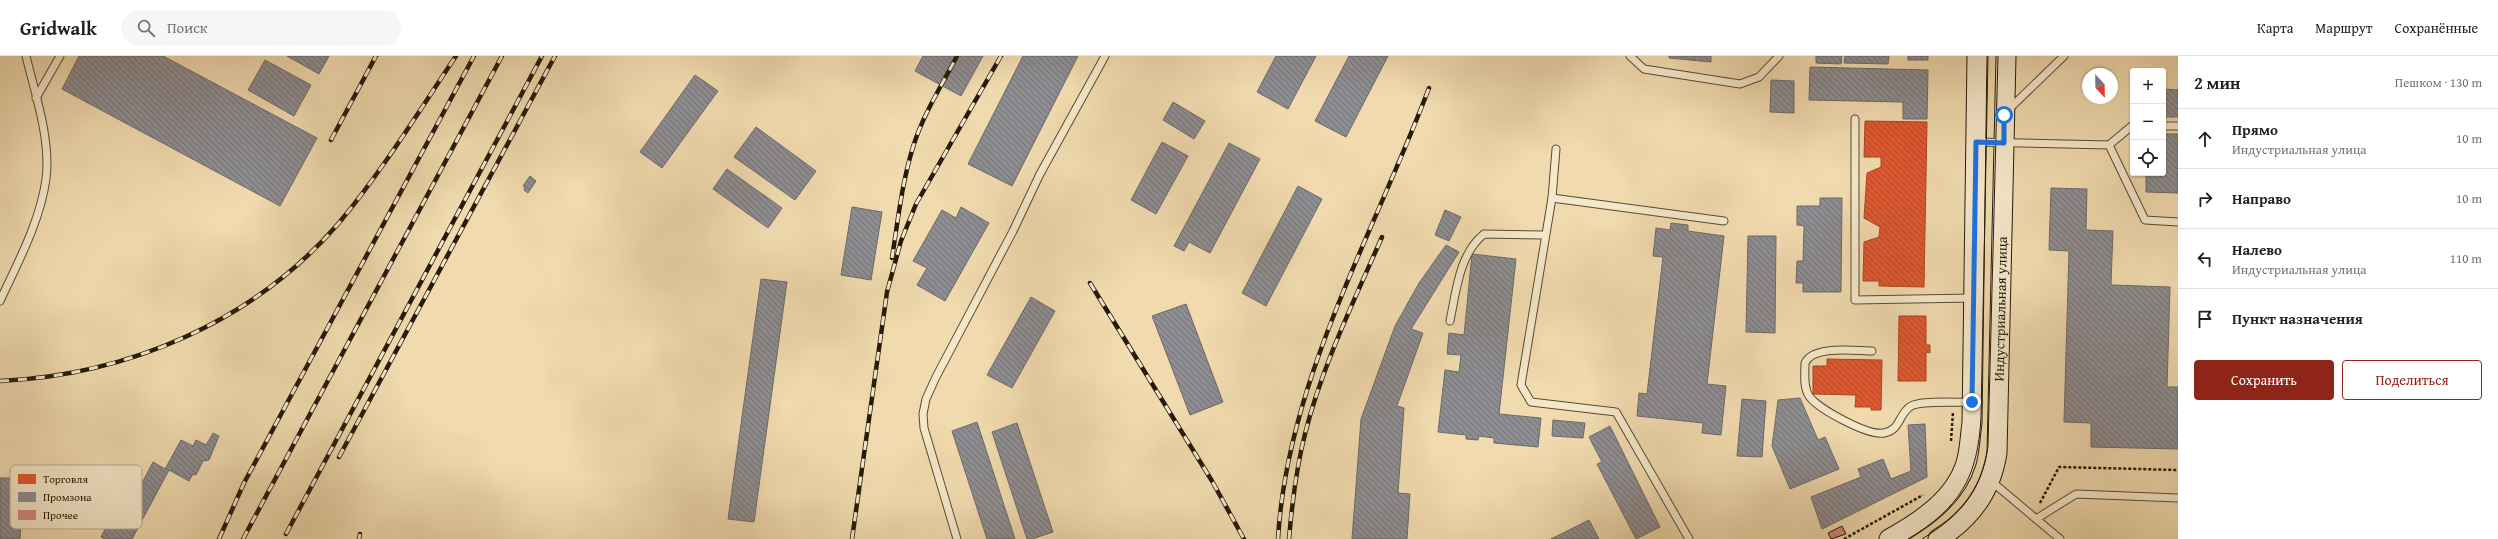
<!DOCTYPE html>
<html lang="ru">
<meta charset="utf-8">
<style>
body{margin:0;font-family:"Gentium Book Plus",serif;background:#f6f6f6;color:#202124}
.controls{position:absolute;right:12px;top:12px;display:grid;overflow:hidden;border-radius:4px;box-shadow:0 1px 3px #0004}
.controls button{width:36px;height:36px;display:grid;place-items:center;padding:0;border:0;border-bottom:1px solid #e0e0e0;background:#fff;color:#202124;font:20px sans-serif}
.compass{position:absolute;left:2082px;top:12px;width:36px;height:36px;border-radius:50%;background:#fff;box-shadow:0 1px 3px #0004;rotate:158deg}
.stop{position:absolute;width:12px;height:12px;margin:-9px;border:3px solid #1a73e8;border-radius:50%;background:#fff}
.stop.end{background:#1a73e8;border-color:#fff;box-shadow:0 1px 4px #0008}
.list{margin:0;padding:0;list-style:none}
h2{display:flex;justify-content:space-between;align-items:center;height:52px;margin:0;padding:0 16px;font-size:17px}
h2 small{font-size:13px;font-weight:400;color:#757577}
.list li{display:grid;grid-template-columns:26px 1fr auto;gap:12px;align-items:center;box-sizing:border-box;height:60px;padding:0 16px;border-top:1px solid #e0e0e0}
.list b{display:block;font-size:15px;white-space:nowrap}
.list p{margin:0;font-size:13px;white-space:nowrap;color:#757577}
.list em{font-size:13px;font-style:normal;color:#757577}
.actions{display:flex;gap:8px;padding:12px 16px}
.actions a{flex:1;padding:9px 0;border:1px solid #8f2418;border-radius:4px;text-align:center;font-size:14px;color:#8f2418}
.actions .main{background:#8f2418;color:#fff}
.icon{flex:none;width:22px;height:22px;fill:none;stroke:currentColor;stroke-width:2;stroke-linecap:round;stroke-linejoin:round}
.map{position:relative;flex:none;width:2178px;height:483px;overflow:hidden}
header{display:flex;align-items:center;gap:24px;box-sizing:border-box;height:56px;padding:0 20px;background:#fff;border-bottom:1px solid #e0e0e0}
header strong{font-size:19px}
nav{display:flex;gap:22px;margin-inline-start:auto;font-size:14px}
.search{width:280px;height:36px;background:#f6f6f6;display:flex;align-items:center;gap:10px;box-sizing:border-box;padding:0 14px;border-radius:22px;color:#757577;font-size:15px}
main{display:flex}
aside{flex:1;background:#fff}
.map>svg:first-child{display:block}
</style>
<header>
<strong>Gridwalk</strong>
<div class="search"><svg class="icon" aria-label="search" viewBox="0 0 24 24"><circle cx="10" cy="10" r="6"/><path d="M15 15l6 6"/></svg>Поиск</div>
<nav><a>Карта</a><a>Маршрут</a><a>Сохранённые</a></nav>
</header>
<main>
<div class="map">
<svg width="2178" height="483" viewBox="0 0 2178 483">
<defs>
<pattern id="shops-back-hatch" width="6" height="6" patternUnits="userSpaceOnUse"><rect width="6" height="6" fill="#e4572e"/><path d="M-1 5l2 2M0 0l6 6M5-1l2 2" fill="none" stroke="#b94725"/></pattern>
<pattern id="industry-back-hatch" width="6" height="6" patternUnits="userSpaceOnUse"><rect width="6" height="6" fill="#8d8d92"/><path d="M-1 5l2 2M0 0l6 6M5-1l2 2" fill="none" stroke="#737275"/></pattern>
<pattern id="building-back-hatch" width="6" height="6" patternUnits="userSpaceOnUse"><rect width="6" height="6" fill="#d58c80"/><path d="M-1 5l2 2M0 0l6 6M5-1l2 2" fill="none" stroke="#ad7267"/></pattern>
</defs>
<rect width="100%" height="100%" fill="#f0daae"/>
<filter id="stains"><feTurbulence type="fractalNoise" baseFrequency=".005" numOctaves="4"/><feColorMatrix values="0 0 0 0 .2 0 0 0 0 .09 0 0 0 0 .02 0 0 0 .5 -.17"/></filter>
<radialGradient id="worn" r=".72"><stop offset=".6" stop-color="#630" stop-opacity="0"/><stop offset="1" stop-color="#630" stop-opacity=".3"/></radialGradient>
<g fill="url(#shops-back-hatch)" stroke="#ab4523">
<path d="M1865,65l62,1 -3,165 -45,-1v-5h-16l1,-39 15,-5 1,-10 -16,-9 3,-45 14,-6v-10h-17z"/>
<path d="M1899,260h27v29h4v8l-4,-1v29h-28z"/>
<path d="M1827,303l55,1 -1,50h-10v-3h-16l1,-12 -43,-1v-28h14z"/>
</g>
<g fill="url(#industry-back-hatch)" stroke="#6e6a69">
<path d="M79,0h84l154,82 -37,68 -218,-117z"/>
<path d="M287,0h42l-10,18z"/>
<path d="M923,0h60l-22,40 -46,-25z"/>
<path d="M1023,0h55l-66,130 -44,-22z"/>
<path d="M1276,0h40l-28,53 -31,-17z"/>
<path d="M1349,0h39l-42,81 -31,-16z"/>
<path d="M1669,0h42v6l-42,-4z"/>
<path d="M1816,0h26l-1,8 -25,-1z"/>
<path d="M1845,0h44l-1,8 -44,-1z"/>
<rect x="1908" y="0" width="20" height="4"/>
<path d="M265,4l46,25 -17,31 -46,-26z"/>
<path d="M1810,11l118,3 -1,49h-24v-17l-94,-2z"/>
<path d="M695,19l23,16 -56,77 -22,-16z"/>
<path d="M1771,24l23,1v32l-24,-1z"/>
<path d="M2163,33l15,1v27h-15z"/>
<path d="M1173,46l32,19 -11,18 -31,-19z"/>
<path d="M756,71l60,44 -21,29 -61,-43z"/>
<path d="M2163,78h15v59l-32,-1v-19h17z"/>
<path d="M1162,86l26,14 -32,58 -25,-14z"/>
<path d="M1229,87l31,16 -50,94 -21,-11 -5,9 -10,-5z"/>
<path d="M727,113l55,39 -14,20 -55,-39z"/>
<path d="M530,120l6,5 -8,12 -4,-3 1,-3 -2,-1z"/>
<path d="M1298,130l24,13 -56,107 -24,-13z"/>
<path d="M2051,132l36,1 -1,41 27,1 -2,54 59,2 -3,100h11v62l-87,-2v-24l-27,-1 5,-171 -20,-1z"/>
<path d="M1820,142h22l-1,94h-38v-9h-7l1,-22h6l1,-35 -7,-1v-19h23z"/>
<path d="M852,151l30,5 -11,68 -30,-5z"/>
<path d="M961,151l28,16 -44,78 -28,-16 10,-17 -14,-7 29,-51 14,8z"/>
<path d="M1445,154l16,7 -12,24 -14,-6z"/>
<path d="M1671,167l17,2v6l36,5 -17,148 19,2 -5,49 -19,-2 1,-10 -66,-7 2,-23 8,1 16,-137 -10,-1 3,-28 14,2z"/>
<path d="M1748,180h28l-1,97 -29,-1z"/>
<path d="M1446,189l13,7 -48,77 12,4 -26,73 7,2 -6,85 12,1 -3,45h-55l9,-120 34,-93 24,-43z"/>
<path d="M1472,198l44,5 -17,155 42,4 -3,29 -44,-4v-5l-15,-2 -1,4 -12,-1v-4l-28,-3 7,-62 14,2 2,-17 -14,-1 2,-21 15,2z"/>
<path d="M761,223l26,3 -33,240 -26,-3z"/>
<path d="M1031,241l24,14 -43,77 -25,-13z"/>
<path d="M1186,248l37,98 -33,13 -38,-99z"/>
<path d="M1800,342l18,42 7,-3 14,32 -49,20 -18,-43 6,-46z"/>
<path d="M1742,343l24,2 -4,56 -25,-1z"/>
<path d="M1553,364l32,3 -2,15 -31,-2z"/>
<path d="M977,366l38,117h-28l-35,-108z"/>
<path d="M1017,367l36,109 -21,7h-5l-35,-107z"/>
<path d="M1925,368l2,53 -105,52 -11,-32 50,-20 -3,-8 25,-10 8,20 20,-8 -3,-46z"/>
<path d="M1610,370l50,101 -24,12 -39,-75 5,-2 -13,-25z"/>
<path d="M213,377l6,3 -10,24 -6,1 -7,14 -3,-1 -4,7 -20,-11 -37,69h-27l-4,-2 12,-23 10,5 30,-57 12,7 16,-29 12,6 3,-6 10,5z"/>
<path d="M0,422h11l-1,22h12l-2,39h-20z"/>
<path d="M1589,464l10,19h-48z"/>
</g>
<path fill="url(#building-back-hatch)" stroke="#261a09" d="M1842,470l4,8 -15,5 -3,-6z"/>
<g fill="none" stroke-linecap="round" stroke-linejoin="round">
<defs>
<g id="lane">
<path d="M1630,0l14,13 96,15 19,-7 20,-21"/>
<path d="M36,42l24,-42"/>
<path d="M2008,54l56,-54"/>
<path d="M1855,63v181l118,-2"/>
<path d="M2163,70h15"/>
<path d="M1976,86l133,3 36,75 33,2"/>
<path d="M2109,89l24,-20"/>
<path d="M1556,93l-4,49 -31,187 10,17 85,10 73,127"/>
<path d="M1552,142l172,23"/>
<path d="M0,245c18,-39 40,-79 46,-122 5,-40 -11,-85 -20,-123"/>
<path d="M1450,265c6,-29 9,-67 34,-87l61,1"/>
<path d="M1872,295c-17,0 -59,-6 -67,12 0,10 -2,24 4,33 9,13 59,40 75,37 17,-3 14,-19 27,-27 10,-6 47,-3 60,-4"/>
<path d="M1991,425l69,58"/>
<path d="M2036,463l40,-25 102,4"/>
<path d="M957,483l-33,-111 -1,-14 3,-15 10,-22 77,-146 27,-57 65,-118"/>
</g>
<g id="secondary">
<path d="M1889,483c31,-17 66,-40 77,-76 4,-13 4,-27 6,-40l5,-367"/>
<path id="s1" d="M1938,483c33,-20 53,-48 59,-86l9,-397"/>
</g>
</defs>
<use href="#lane" stroke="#584a32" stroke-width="9"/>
<use href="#secondary" stroke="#261a09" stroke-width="21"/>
<g stroke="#261a09" stroke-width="2.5" stroke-dasharray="3 2" stroke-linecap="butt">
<path d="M1951,385l2,-29"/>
<path d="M2040,447l19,-36 119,3"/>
<path d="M1844,483l79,-44"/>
</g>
<use href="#lane" stroke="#f5e7ca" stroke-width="7"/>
<use href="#secondary" stroke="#f5e7ca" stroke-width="19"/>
<g stroke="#261a09" stroke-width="1">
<path d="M1908,483c52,-31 70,-62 73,-122l7,-361"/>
<path d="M1922,483c39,-24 59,-47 66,-93l10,-390"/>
</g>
<defs>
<g id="rail">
<path d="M331,84l45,-84"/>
<path d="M892,202c6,-38 10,-77 22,-114 10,-31 28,-59 43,-88"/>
<path d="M1090,227l122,198 32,58"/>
<path d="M0,325c128,-6 253,-59 338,-157 43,-51 81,-113 118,-168"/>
<path d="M339,401l216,-401"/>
<path d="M286,478l256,-478"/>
<path d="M219,483l25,-56 230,-427"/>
<path d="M243,483l259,-483"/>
<path d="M359,483l1,-5"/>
<path d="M852,483l35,-247 14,-51 15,-37 85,-148"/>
<path d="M1278,483c9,-158 96,-305 151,-451"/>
<path d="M1289,483c3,-35 7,-70 16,-105 17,-68 49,-133 77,-197"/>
</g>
</defs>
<use href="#rail" stroke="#261a09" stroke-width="4.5"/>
<use href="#rail" stroke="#f5e7ca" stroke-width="3" stroke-dasharray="9" stroke-linecap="butt"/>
</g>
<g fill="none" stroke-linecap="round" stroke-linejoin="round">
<path stroke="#1a73e8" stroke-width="5" d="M1972,346l4,-260 28,1v-28"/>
</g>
<g text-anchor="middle" stroke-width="4" stroke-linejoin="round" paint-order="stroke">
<g font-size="14" fill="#261a09" stroke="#f5e7ca">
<text dy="5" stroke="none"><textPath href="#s1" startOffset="252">Индустриальная улица</textPath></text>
</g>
</g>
<rect x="10" y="409" width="132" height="64" rx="6" fill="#f5e7ca" stroke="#b7aa90" stroke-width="1"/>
<rect x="18" y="418" width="18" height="10" fill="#e4572e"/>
<rect x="18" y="436" width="18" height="10" fill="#8d8d92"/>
<rect x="18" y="454" width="18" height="10" fill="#d58c80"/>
<g font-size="11" fill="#261a09">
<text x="43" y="427">Торговля</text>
<text x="43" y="445">Промзона</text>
<text x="43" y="463">Прочее</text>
</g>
<rect width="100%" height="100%" filter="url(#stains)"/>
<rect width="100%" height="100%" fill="url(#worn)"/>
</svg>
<div class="controls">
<button>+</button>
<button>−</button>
<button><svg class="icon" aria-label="locate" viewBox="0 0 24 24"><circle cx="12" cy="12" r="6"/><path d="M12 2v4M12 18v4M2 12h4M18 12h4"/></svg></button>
</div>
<svg class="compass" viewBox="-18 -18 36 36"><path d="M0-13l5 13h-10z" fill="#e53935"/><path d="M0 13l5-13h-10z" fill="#757577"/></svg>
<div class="stop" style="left:2004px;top:59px"></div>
<div class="stop end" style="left:1972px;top:346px"></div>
</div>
<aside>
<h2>2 мин<small>Пешком · 130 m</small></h2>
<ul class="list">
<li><svg class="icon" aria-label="ahead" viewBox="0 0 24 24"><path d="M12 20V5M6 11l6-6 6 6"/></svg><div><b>Прямо</b><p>Индустриальная улица</p></div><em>10 m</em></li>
<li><svg class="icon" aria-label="right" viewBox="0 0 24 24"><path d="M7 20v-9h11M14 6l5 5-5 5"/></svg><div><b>Направо</b></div><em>10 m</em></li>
<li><svg class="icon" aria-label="left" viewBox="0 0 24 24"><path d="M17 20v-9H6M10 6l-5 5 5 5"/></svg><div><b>Налево</b><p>Индустриальная улица</p></div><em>110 m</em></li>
<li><svg class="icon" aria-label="arrive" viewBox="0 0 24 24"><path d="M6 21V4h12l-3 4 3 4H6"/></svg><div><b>Пункт назначения</b></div></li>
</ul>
<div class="actions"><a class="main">Сохранить</a><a>Поделиться</a></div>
</aside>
</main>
